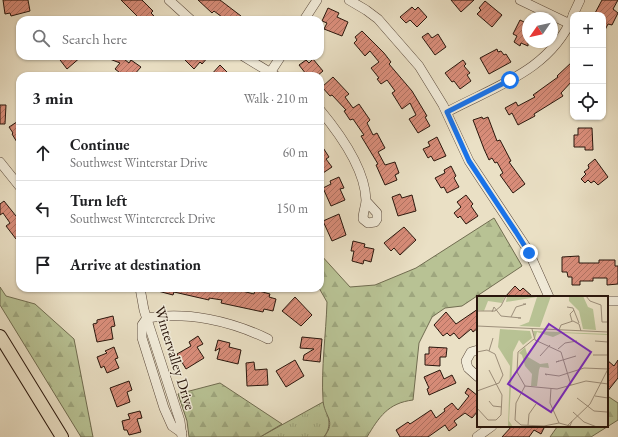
<!DOCTYPE html>
<meta charset="utf-8">
<style>
body{margin:0;font-family:"EB Garamond",serif;background:#f6f6f6;color:#202124}
.controls{position:absolute;right:12px;top:12px;display:grid;overflow:hidden;border-radius:8px;box-shadow:0 1px 3px #0004}
.controls button{width:36px;height:36px;display:grid;place-items:center;padding:0;border:0;border-bottom:1px solid #e0e0e0;background:#fff;color:#202124;font:20px sans-serif}
.compass{position:absolute;left:522px;top:12px;width:36px;height:36px;border-radius:50%;background:#fff;box-shadow:0 1px 3px #0004;rotate:236deg}
.stop{position:absolute;width:12px;height:12px;margin:-9px;border:3px solid #1a73e8;border-radius:50%;background:#fff}
.stop.end{background:#1a73e8;border-color:#fff;box-shadow:0 1px 4px #0008}
.list{margin:0;padding:0;list-style:none}
h2{display:flex;justify-content:space-between;align-items:center;height:52px;margin:0;padding:0 16px;font-size:17px}
h2 small{font-size:13px;font-weight:400;color:#757577}
.list li{display:grid;grid-template-columns:26px 1fr auto;gap:12px;align-items:center;box-sizing:border-box;height:56px;padding:0 16px;border-top:1px solid #e0e0e0}
.list b{display:block;font-size:15px;white-space:nowrap}
.list p{margin:0;font-size:13px;white-space:nowrap;color:#757577}
.list em{font-size:13px;font-style:normal;color:#757577}
.icon{flex:none;width:22px;height:22px;fill:none;stroke:currentColor;stroke-width:2;stroke-linecap:round;stroke-linejoin:round}
.map{position:relative;flex:none;width:618px;height:437px;overflow:hidden}
.search{position:absolute;background:#fff;box-shadow:0 1px 3px #0004;left:16px;top:16px;width:308px;height:44px;display:flex;align-items:center;gap:10px;box-sizing:border-box;padding:0 14px;border-radius:12px;color:#757577;font-size:15px}
.panel{position:absolute;background:#fff;box-shadow:0 1px 3px #0004;left:16px;top:72px;width:308px;height:220px;border-radius:12px}
.map>svg:first-child{display:block}
</style>
<div class="map">
<svg width="618" height="437" viewBox="0 0 618 437">
<defs>
<pattern id="grass-tufts" width="24" height="20" patternUnits="userSpaceOnUse"><rect width="24" height="20" fill="#b8c294"/><path d="M3 7l-1-3M5 7V3M7 7l1-3M15 17l-1-3M17 17v-4M19 17l1-3" fill="none" stroke="#9ea67e"/></pattern>
<pattern id="forest-firs" width="22" height="20" patternUnits="userSpaceOnUse"><rect width="22" height="20" fill="#b8c294"/><path d="M5 1l3.5 6h-7zM16 11l3.5 6h-7z" fill="#9ea67e"/></pattern>
<pattern id="building-hatch" width="6" height="6" patternUnits="userSpaceOnUse"><rect width="6" height="6" fill="#d98d7a"/><path d="M-1 1l2-2M0 6l6-6M5 7l2-2" fill="none" stroke="#b07262"/></pattern>
</defs>
<rect width="100%" height="100%" fill="#eae0c5"/>
<filter id="stains"><feTurbulence type="fractalNoise" baseFrequency=".005" numOctaves="4"/><feColorMatrix values="0 0 0 0 .2 0 0 0 0 .09 0 0 0 0 .02 0 0 0 .5 -.17"/></filter>
<radialGradient id="worn" r=".72"><stop offset=".6" stop-color="#630" stop-opacity="0"/><stop offset="1" stop-color="#630" stop-opacity=".3"/></radialGradient>
<path fill="url(#grass-tufts)" stroke="#706c50" d="M323,402c5,13 10,23 1,35h-64z"/>
<g fill="url(#forest-firs)" stroke="#706c50">
<path d="M494,218l28,48 -60,40 -17,2 -13,9 -13,26 -6,57c-25,3 -34,17 -46,37h-43c13,-17 0,-20 -1,-37 -2,-32 3,-66 4,-98l-8,-14 1,-34 30,33 25,-2 41,-17z"/>
<path d="M0,287l6,9 29,8 39,35 19,98h-12l-81,-132z"/>
<path d="M220,383l62,41 -22,13h-71l-2,-16 -9,-27z"/>
<path d="M609,397l9,6v17l-27,17h-41l7,-10 3,-1h47v-27z"/>
</g>
<g fill="url(#building-hatch)" stroke="#29160c">
<path d="M3,0h25l2,11 -19,5 -1,-3 -5,1z"/>
<path d="M121,0h21l11,11 -2,2 7,7h-17z"/>
<path d="M198,0h22l21,16 -3,4h-12l-12,-9 -2,2z"/>
<path d="M451,0h23l-13,12z"/>
<path d="M602,0h16l-5,9 5,4 -6,12 -4,-1 -5,10v-19h-9z"/>
<path d="M485,1l17,14 -10,12 -15,-13 4,-4 -2,-2z"/>
<path d="M412,7l3,3 3,-3 9,10 -10,10 -7,-7 -4,3 -6,-6z"/>
<path d="M328,8l11,5 -2,4 11,5 -6,14 -18,-7 3,-6 -5,-2z"/>
<path d="M520,20l8,4 -2,4 2,1v17l-7,-3 -1,3 -6,-4 3,-6 -4,-2z"/>
<path d="M362,31l22,22 7,9 -2,2 23,27 15,25 -2,1 5,9 -12,7 -9,-14 7,-4 -6,-12 -8,6 -10,-16 3,-2 -8,-11 -6,4 -4,-5 2,-1 -8,-10 8,-6 -9,-11 -5,5 -11,-13 3,-3 -2,-3z"/>
<path d="M428,33l4,5 6,-4 8,13 -11,8 -13,-18z"/>
<path d="M497,49l1,3 3,-1 3,4 2,-1 5,8 -22,12 -9,-16z"/>
<path d="M57,56h25l-15,13z"/>
<path d="M102,56h18l9,7 2,-3 10,7 -8,9h-9l-9,-7 5,-6z"/>
<path d="M181,56h28l-7,8 -2,-2 -6,7z"/>
<path d="M313,59l10,12 -6,5h-6l-3,-4 -2,2 -7,-9 7,-5 3,3z"/>
<path d="M463,60l3,4 -2,2 6,7 -3,2 4,6 -11,8 -6,-8 -2,1 -7,-9z"/>
<path d="M573,61v19l-12,13 2,3 -29,18 1,2 -17,9 -6,-12 -3,2 -4,-7 11,-6 2,4 17,-9 -2,-2 25,-18 -1,-1z"/>
<path d="M220,65l11,11h-21z"/>
<path d="M333,77l16,17 -4,3 8,11 6,-4 11,16 -3,3 6,12 4,-2 8,15 -7,4 7,13 10,-3 4,11 -4,2 2,5 -12,5 -9,-20 2,-1 -17,-28 3,-1 -11,-16 -3,1 -6,-9 2,-1 -14,-15 -2,1 -8,-9z"/>
<path d="M0,105h6l-1,19h-5z"/>
<path d="M482,117l1,2 5,-2 9,24 3,-1 11,21 -2,1 16,22 -12,9 -13,-18 3,-2 -6,-11 -2,1 -3,-5 -3,2 -5,-11 -11,-29z"/>
<path d="M20,120v27l-8,-13 1,-1 -4,-6z"/>
<path d="M578,128h14l1,22h-8v-3h-11v-12h4z"/>
<path d="M437,137l9,19 -12,5 -3,-5 -3,2 -5,-9 7,-3 -2,-4z"/>
<path d="M320,143l9,14 -3,2 6,8 -12,8z"/>
<path d="M595,159l13,18 -10,8 -4,-4 -3,2 -3,-3 -3,3 -4,-4 5,-5 -2,-2 5,-4 -1,-3z"/>
<path d="M451,166l5,10 -2,2 5,9 -12,6 -3,-6 -3,1 -6,-10 10,-5 -1,-3z"/>
<path d="M339,177l5,11 -4,1 5,11 -14,6 -8,-18 8,-4 -1,-3z"/>
<path d="M400,194l2,4 10,-3 4,16 -18,5 -6,-19z"/>
<path d="M466,195l7,9 -2,2 7,10 -12,8 -6,-8 -2,2 -4,-5 7,-6 -4,-5z"/>
<path d="M4,201l16,20v15l-4,3 -10,-13 4,-3 -7,-10 -3,2v-11z"/>
<path d="M339,214l7,21 -14,6 -9,-20z"/>
<path d="M404,227l12,13 -16,15 -6,-7 -3,3 -7,-8z"/>
<path d="M353,241l12,3 -1,3 10,2 -3,13 -7,-2 -1,4 -11,-3 2,-10h-3z"/>
<path d="M579,256v7h20v-3h16v6h3v18l-11,1v-7h-14v3h-13v4h-8v-8h-4l-1,-5h-5v-15z"/>
<path d="M515,286l5,5 3,-3 10,9h-28z"/>
<path d="M154,288h76l24,6 1,-4 15,4 -1,3 7,2 -3,12 -9,-2 -1,3 -42,-9 1,-3 -13,-2v2l-35,-8 -1,3 -19,-5z"/>
<path d="M295,297l17,18 -11,11 -19,-15z"/>
<path d="M478,309v19l-5,4 -2,-3 -12,10 -5,-6 -4,3 -3,-3 -4,3 -9,-11 12,-13 10,12z"/>
<path d="M113,316l2,10 -4,1 2,12 -16,3 -4,-18 4,-1v-3z"/>
<path d="M198,336l5,8 -6,3 7,11 -18,11 -9,-15 14,-8 -2,-4z"/>
<path d="M302,337l20,2 -2,23 -17,-2 1,-5 10,-6 -14,-1z"/>
<path d="M218,340l12,3 -1,4 12,3 -3,14 -21,-5 3,-11 -5,3z"/>
<path d="M114,347l4,11 -3,1 4,9 -12,5 -3,-7 -3,2 -4,-11 10,-4 -2,-2z"/>
<path d="M429,347l18,1 -1,9h-6v9l-15,-1v-11h4z"/>
<path d="M295,360l9,16 -18,11 -10,-16z"/>
<path d="M607,360l7,6 4,-6v18l-11,14z"/>
<path d="M254,362l1,8 12,-1 1,16 -21,1 -1,-23z"/>
<path d="M440,370l4,9 8,-4 4,8 -27,12 -2,-6 2,-1 -5,-11z"/>
<path d="M129,381l3,9 -5,2 3,10 -13,5 -7,-19z"/>
<path d="M468,388l10,8v15l-6,7 -7,-5 -11,8 3,4 -8,6 -4,-6 -17,12h-28l-4,-7 12,-8 2,2 21,-14 5,8 9,-7 -1,-2 8,-6 6,7 11,-14 -4,-3z"/>
<path d="M140,411l2,7 -5,1 4,13 -12,3 -2,-5h-3l-2,-9 8,-2 -2,-5z"/>
<path d="M512,426h33l-4,8 -7,-4 -5,7h-27z"/>
</g>
<g fill="none" stroke-linecap="round" stroke-linejoin="round">
<defs>
<g id="minor">
<path d="M169,0l22,20"/>
<path d="M349,0l17,10 12,9 41,47 24,39 26,56 59,89 21,47"/>
<path d="M520,0l50,24"/>
<path d="M573,15l7,-15"/>
<path d="M304,20l13,-20"/>
<path d="M243,56l33,20"/>
<path d="M268,76l13,-20"/>
<path d="M320,110c20,24 45,58 46,90 0,6 -3,12 -3,19l5,4 7,-1 2,-3v-6l-11,-12"/>
<path d="M447,112c48,-26 103,-41 126,-96"/>
<path d="M0,162l20,25"/>
<path d="M140,288l4,22 36,111 2,16"/>
<path d="M607,301h11"/>
<path d="M478,350l-7,2 -5,9 2,7 10,9"/>
<path d="M182,433l-10,-7 -8,-18 -22,-70v-13l5,-7c40,-7 84,3 121,21"/>
<path d="M477,437l15,-11"/>
</g>
<path id="major" d="M0,336l62,101"/>
</defs>
<use href="#minor" stroke="#59483a" stroke-width="10"/>
<use href="#major" stroke="#29160c" stroke-width="14"/>
<use href="#minor" stroke="#f1ebd9" stroke-width="9"/>
<use href="#major" stroke="#eae0c5" stroke-width="12"/>
</g>
<g fill="none" stroke-linecap="round" stroke-linejoin="round">
<path stroke="#1a73e8" stroke-width="5" d="M510,80l-63,32 22,49 47,71 13,21"/>
</g>
<g text-anchor="middle" stroke-width="3" stroke-linejoin="round" paint-order="stroke">
<g font-size="15" fill="#29160c" stroke="#f1ebd9">
<text transform="translate(175 358) rotate(73)" y="5">Wintervalley Drive</text>
</g>
</g>
<g transform="translate(477 296)">
<rect width="131" height="131" fill="#eae0c5"/>
<path d="M0,0h28l-3,7 -14,-2 -4,10 -7,-1z" fill="#b8c294"/>
<path d="M30,0h44l-11,31 -21,-1 10,-4 8,-25 -31,5zM92,0h14l5,11 5,2 3,21 -13,-1 -4,-18 -10,-10zM23,33l30,2 2,7 -9,7 -4,-5 -6,12 -4,69 4,6h-5l2,-61 -12,-19zM56,35l75,3v1l-46,-2 -9,4 -16,-5 -2,7zM48,51l3,10 12,7 8,-1 1,5 -9,-1 -1,3 -2,16h-6l1,-12 -7,-8 -3,-11 -3,-2z" fill="#b8c294"/>
<path fill="none" stroke="#9d8f7b" stroke-width="1" d="M109,0l4,5 11,4 1,17h6M90,11l6,1 6,15M0,15h18l6,-5 5,-10M15,16l2,-5 7,9 20,2h-3M34,21l5,-10 10,-3h-3M95,25l-2,-7 4,-4M0,30l131,6M55,33l3,11 26,12 10,33M82,34l2,-5 12,-4 6,3 2,7M57,43l-16,13 -1,20 8,14 -9,17 -1,17 6,5 23,1 15,-3 11,3 2,-5M118,45l13,1M81,53l7,-6 12,-2M12,55l4,-13M0,56l10,-2 8,4 8,21 -4,8 -22,8M116,59h15M63,60l10,-11M82,65l-3,1 20,-6M70,79l-2,-1 14,2 25,-8 24,1M48,90l32,3 29,-8 22,3M74,92l-1,15 9,20M118,100l13,2M100,102l17,13 13,1M12,105l4,5 9,1M0,112l11,12h8l5,-5 1,-20 -13,-25M96,116l11,10 13,5M51,129l1,-11 7,-10M89,131l24,-23 18,-35"/>
<path fill="#7b2cbf" fill-opacity="0.15" stroke="#7b2cbf" stroke-width="2" d="M72,28l42,28 -40,60 -43,-28z"/>
<rect width="131" height="131" fill="none" stroke="#29160c" stroke-width="2"/>
</g>
<rect width="100%" height="100%" filter="url(#stains)"/>
<rect width="100%" height="100%" fill="url(#worn)"/>
</svg>
<div class="controls">
<button>+</button>
<button>−</button>
<button><svg class="icon" aria-label="locate" viewBox="0 0 24 24"><circle cx="12" cy="12" r="6"/><path d="M12 2v4M12 18v4M2 12h4M18 12h4"/></svg></button>
</div>
<svg class="compass" viewBox="-18 -18 36 36"><path d="M0-13l5 13h-10z" fill="#e53935"/><path d="M0 13l5-13h-10z" fill="#757577"/></svg>
<div class="stop" style="left:510px;top:80px"></div>
<div class="stop end" style="left:529px;top:253px"></div>
<div class="search"><svg class="icon" aria-label="search" viewBox="0 0 24 24"><circle cx="10" cy="10" r="6"/><path d="M15 15l6 6"/></svg>Search here</div>
<section class="panel">
<h2>3 min<small>Walk · 210 m</small></h2>
<ul class="list">
<li><svg class="icon" aria-label="ahead" viewBox="0 0 24 24"><path d="M12 20V5M6 11l6-6 6 6"/></svg><div><b>Continue</b><p>Southwest Winterstar Drive</p></div><em>60 m</em></li>
<li><svg class="icon" aria-label="left" viewBox="0 0 24 24"><path d="M17 20v-9H6M10 6l-5 5 5 5"/></svg><div><b>Turn left</b><p>Southwest Wintercreek Drive</p></div><em>150 m</em></li>
<li><svg class="icon" aria-label="arrive" viewBox="0 0 24 24"><path d="M6 21V4h12l-3 4 3 4H6"/></svg><div><b>Arrive at destination</b></div></li>
</ul>
</section>
</div>
